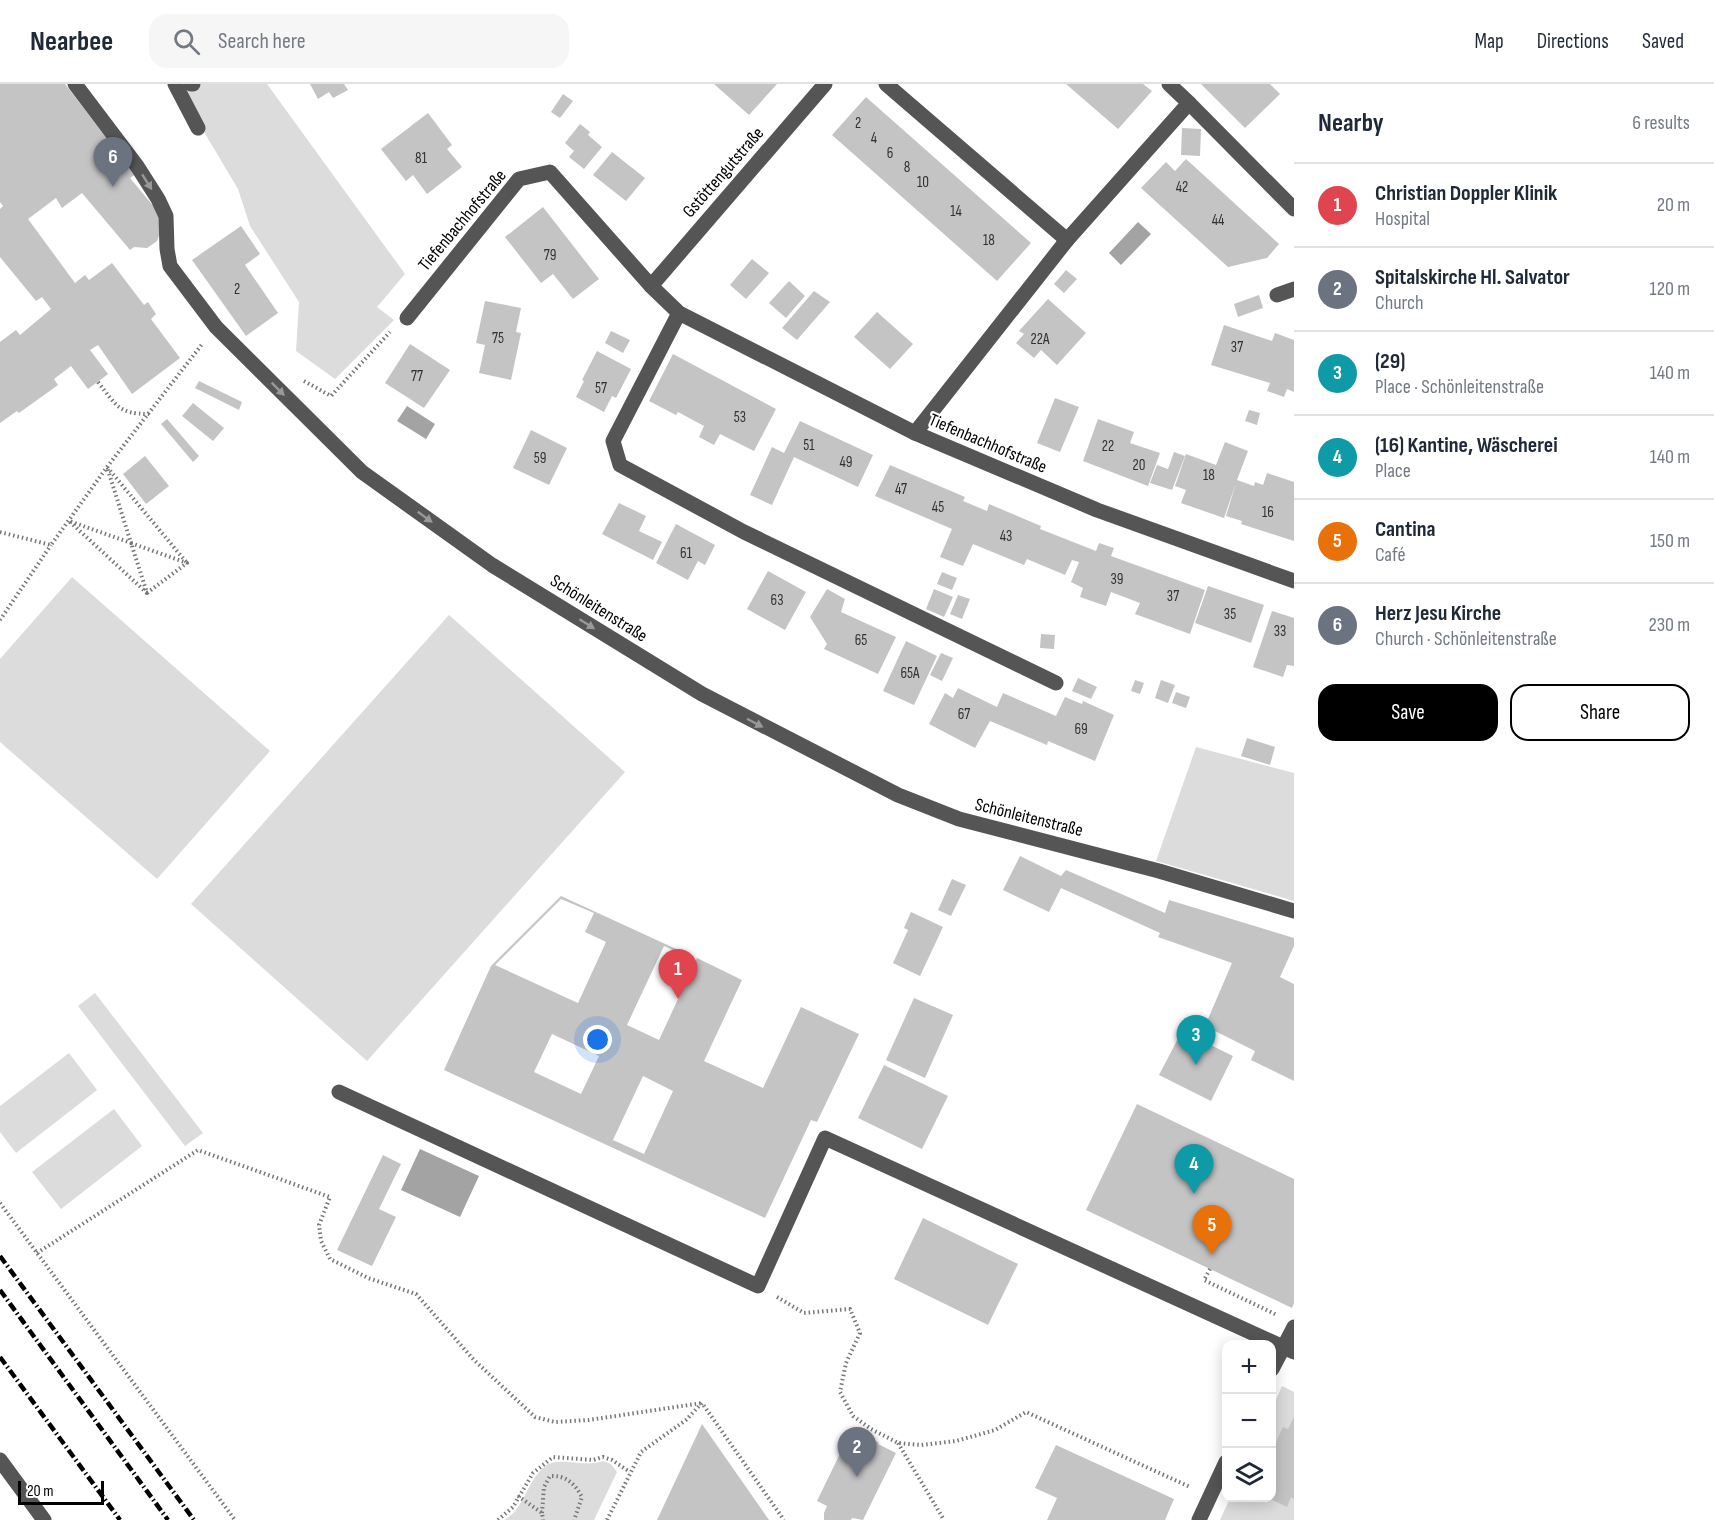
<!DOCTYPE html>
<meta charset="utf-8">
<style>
body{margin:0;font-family:"Sofia Sans Condensed",sans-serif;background:#f6f6f7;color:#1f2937}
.controls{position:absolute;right:18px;bottom:18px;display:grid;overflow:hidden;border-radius:12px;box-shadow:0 3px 15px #0003}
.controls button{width:54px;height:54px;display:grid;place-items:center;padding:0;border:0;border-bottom:2px solid #e0e1e3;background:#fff;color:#1f2937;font:30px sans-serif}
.scale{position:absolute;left:18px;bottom:15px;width:86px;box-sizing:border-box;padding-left:6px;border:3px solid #000;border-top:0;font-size:16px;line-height:21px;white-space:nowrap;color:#000;-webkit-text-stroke:4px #fff;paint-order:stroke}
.you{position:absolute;left:598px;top:956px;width:21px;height:21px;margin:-15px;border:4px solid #fff;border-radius:50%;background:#1a73e8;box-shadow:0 0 0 9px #1a73e833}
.badge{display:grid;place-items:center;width:39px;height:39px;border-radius:50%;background:#000;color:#fff;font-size:20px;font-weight:700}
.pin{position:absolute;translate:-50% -50px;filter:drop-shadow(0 2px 3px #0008)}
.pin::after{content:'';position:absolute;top:32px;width:21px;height:18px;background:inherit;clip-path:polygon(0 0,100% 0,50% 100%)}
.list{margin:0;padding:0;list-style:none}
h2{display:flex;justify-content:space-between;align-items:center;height:78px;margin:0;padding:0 24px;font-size:26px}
h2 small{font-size:20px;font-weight:400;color:#747a83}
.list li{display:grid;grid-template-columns:39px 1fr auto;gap:18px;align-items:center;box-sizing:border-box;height:84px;padding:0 24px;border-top:2px solid #e0e1e3}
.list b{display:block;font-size:22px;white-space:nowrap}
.list p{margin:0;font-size:20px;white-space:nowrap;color:#747a83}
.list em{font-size:20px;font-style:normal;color:#747a83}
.actions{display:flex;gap:12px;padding:18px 24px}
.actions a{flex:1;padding:14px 0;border:2px solid #000;border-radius:18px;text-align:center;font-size:21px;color:#000}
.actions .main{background:#000;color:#fff}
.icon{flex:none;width:33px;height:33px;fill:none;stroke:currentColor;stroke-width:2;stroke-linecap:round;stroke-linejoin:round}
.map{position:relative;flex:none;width:1294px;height:1436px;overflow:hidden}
header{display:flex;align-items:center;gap:36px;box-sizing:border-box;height:84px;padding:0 30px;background:#fff;border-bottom:2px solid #e0e1e3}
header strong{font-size:28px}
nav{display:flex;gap:33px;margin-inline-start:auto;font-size:21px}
.search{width:420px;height:54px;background:#f6f6f7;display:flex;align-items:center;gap:15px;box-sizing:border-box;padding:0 21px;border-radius:18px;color:#747a83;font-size:22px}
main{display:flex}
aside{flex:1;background:#fff}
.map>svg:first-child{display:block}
</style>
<header>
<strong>Nearbee</strong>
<div class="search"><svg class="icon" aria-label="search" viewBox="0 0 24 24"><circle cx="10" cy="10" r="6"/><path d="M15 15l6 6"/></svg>Search here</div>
<nav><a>Map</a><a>Directions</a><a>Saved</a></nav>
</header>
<main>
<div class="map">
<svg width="1294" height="1436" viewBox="0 0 1294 1436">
<rect width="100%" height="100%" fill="#fff"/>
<g fill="#dcdcdc">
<path d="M183,0h84l138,190 -28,33 17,13 -59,59 -39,-28 3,-49 -49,-76 -12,-37 -37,-62z"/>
<path d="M72,493l198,174 -113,128 -157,-137v-83z"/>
<path d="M449,531l176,157 -258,289 -176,-157z"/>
<path d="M1196,663l98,26v128l-138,-40z"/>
<path d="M95,909l108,140 -18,13 -107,-140z"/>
<path d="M69,969l28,37 -81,63 -16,-21v-26z"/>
<path d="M114,1025l28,37 -81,63 -29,-37z"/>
<path d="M1282,1302l12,6v128h-74l10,-22h42v-89z"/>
<path d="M603,1377l8,3 6,8 -23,48h-89c3,-3 8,-6 10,-9 12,-14 20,-47 41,-49 17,-2 31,5 47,-1z"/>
</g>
<g fill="#a3a3a3">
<path d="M1138,138l13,12 -30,31 -12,-12z"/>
<path d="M407,322l28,18 -9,15 -29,-18z"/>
<path d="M420,1065l59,27 -19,41 -59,-27z"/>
</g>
<g fill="#c4c4c4" fill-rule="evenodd">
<path d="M0,0h65l37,48 3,-2 32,43 -7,5 35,42 -8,21 -10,7 -13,-1 -4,3 -48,-57 -20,15 -6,-10 -28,21 47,64 10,-8 4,5 23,-17 32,42 4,-3 8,12 -5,5 29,39 -48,36 -34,-49 -8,5 18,24 -20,15 -17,-23 -17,13 4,6 -39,28 -2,-2 -17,12v-81l16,-12 4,5 31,-26 -9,-12 -6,4 -36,-44v-48l3,-3 -3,-4z"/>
<path d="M310,0h34l4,6 -15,8 -4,-6 -11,7z"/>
<path d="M714,0h63l-28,31z"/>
<path d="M1066,0h77l9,7 -34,38z"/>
<path d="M1201,0h69l10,10 -35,34z"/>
<path d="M563,10l10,7 -13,17 -9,-6z"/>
<path d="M866,13l165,146 -34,38 -165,-146z"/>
<path d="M428,29l24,32 -5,4 15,18 -35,27 -14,-19 -7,6 -25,-32z"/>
<path d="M580,40l10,8 -2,3 14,12 -18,22 -15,-12 5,-6 -9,-8z"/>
<path d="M1182,44l19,1 -1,27 -19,-1z"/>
<path d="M612,68l33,26 -19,23 -33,-26z"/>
<path d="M1186,75l93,85 -12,14 -39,9 -87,-79 25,-26 9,9z"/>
<path d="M543,123l56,72 -26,20 -20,-25 -12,9 -36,-46z"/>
<path d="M241,142l19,28 -15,11 33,48 -32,23 -54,-76z"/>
<path d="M752,175l17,14 -23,26 -16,-14z"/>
<path d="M1066,186l11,9 -13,14 -10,-9z"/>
<path d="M789,197l16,15 -19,22 -17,-15z"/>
<path d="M814,207l16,11 -33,38 -15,-12z"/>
<path d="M1259,211l4,13 -25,9 -4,-13z"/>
<path d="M1048,215l38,34 -29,32 -16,-15 -7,8 -18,-15 8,-9 -5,-3z"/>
<path d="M485,217l36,7 -5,24 5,1 -10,47 -32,-7 6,-28 -9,-2z"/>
<path d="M877,228l36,32 -23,25 -36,-32z"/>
<path d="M1224,241l48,16 3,-8 19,7v52l-7,-3 -3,8 -17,-6 3,-8 -59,-18z"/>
<path d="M611,247l19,9 -7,13 -18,-10z"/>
<path d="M410,260l40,26 -26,38 -39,-25z"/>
<path d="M597,267l34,18 -15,29 -4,-2 -8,16 -28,-15 8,-16 -2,-1z"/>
<path d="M673,270l103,55 -22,42 -34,-17 -6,11 -15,-8 5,-11 -26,-14 -2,3 -27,-14z"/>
<path d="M199,297l43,21 -3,8 -44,-22z"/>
<path d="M1055,314l24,9 -19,45 -23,-9z"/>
<path d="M193,319l31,25 -11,13 -31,-25z"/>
<path d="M1249,326l11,3 -3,12 -12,-4z"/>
<path d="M167,335l32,37 -6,6 -32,-38z"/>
<path d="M1098,335l36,13 -4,11 30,10 -12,33 -65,-25z"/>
<path d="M800,337l73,34 -15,32 -64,-30 -22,48 -22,-10 22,-48 12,6z"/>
<path d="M531,346l36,18 -18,37 -36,-17z"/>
<path d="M1225,358l23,9 -11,29 17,6 1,-4 8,3 4,-12 27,9v59l-53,-17 1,-3 -16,-5 10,-33 -12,35 -43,-15 5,-13 -11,-4 11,-32 30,11z"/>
<path d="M1174,368l11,4 -13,34 -22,-7 7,-18 11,4z"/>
<path d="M145,372l24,30 -23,18 -23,-30z"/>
<path d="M890,381l75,32 -2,4 24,10 2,-7 52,22 -1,3 56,22 3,-8 15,5 -3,8 94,34 -15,44 -55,-20 5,-11 -29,-11 -5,14 -26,-9 3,-9 -12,-6 8,-20 -7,-2 -7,15 -38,-16 -3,6 -51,-21 -10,22 -23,-9 12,-28 -77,-33z"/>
<path d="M619,419l27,13 -7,15 23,11 -9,18 -51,-26z"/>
<path d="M676,440l39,21 -10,20 -7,-4 -10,19 -32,-17z"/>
<path d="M768,487l38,21 -21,38 -38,-21z"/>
<path d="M942,488l15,6 -5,12 -15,-6z"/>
<path d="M1208,502l56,19 -13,38 -56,-20z"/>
<path d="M827,505l18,10 -4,13 55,25 -18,37 -54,-25 3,-5 -17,-27z"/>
<path d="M934,505l19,8 -9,20 -18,-8z"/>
<path d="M958,511l12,4 -8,20 -12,-5z"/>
<path d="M1272,527l22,7v48l-7,-1 -4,12 -30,-10z"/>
<path d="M1041,550l14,1 -1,14 -14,-1z"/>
<path d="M906,557l31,15 -23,49 -31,-14z"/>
<path d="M941,569l12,5 -11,23 -12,-6z"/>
<path d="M1078,594l19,9 -6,12 -19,-8z"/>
<path d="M1135,596l9,3 -4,11 -9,-3z"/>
<path d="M1161,596l14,5 -7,18 -13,-5z"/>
<path d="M958,604l39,19 6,-14 53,23 9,-19 17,7 1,-3 31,14 -19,46 -47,-20 -1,4 -57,-24 -15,27 -46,-24 16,-31 8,5z"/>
<path d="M1176,608l14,5 -4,11 -14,-5z"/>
<path d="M1247,654l28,9 -5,18 -29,-9z"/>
<path d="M1020,772l41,20 5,-6 99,43 4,-13 125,38v8l-14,31 14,7v97l-43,-21 4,-9 -50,-25 27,-63 -74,-26 2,-4 -99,-45 -12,24 -46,-22z"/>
<path d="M952,795l14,6 -15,31 -13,-6z"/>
<path d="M561,812l126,58 -1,2 -22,-10 -37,79 32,15 38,-82 45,22 -38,81 59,27 38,-81 58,27 -42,88 -6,-2 -46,98 -321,-148 47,-104zM561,815l33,14 -9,19 21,10 -28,61 -83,-38zM552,950l47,22 -18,38 -47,-22zM643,992l30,15 -29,63 -31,-14z"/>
<path d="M911,828l32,15 -23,49 -27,-13 15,-33 -4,-2z"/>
<path d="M914,914l39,17 -28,63 -39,-18z"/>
<path d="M1182,947l51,25 -22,45 -52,-26z"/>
<path d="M884,981l64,31 -26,53 -64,-31z"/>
<path d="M1137,1020l157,75v124l-2,5 -206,-98z"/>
<path d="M383,1071l18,9 -22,45 17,8 -24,49 -35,-16z"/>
<path d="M923,1134l95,46 -30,61 -94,-46z"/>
<path d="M1294,1333v82l-3,-2 -4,10 -19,-9h4v-47l11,-24 5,2z"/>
<path d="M702,1340l67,96h-112z"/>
<path d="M851,1347l17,8 1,-2 4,2 6,4 -1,1 18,9 -33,67 -11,-2 -1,2h-27v-7l3,-7 -10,-5z"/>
<path d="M1056,1361l118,54 -9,21h-118l10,-22 -22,-10z"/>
</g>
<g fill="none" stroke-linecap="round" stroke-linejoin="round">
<g stroke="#777" stroke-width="4" stroke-dasharray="1.5 3" stroke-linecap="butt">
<path d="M304,297l27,15 59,-64"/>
<path d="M98,298c18,23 20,32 51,32"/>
<path d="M0,448l51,13 56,-78 96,-124"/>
<path d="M131,459l56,20 -40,30z"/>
<path d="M147,509l-78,-72 62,22 -24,-76 80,96"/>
<path d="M0,536l51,-75"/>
<path d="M0,1119l235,317"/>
<path d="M37,1169l161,-103 132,47 -11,28 2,16 9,18 38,19 48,16 58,66 61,57 20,5 34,-2 113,-17"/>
<path d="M1210,1185l-6,11 73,35"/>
<path d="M777,1213l27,16 46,-4 10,24 -14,30 -6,29 13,24 18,13 27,14 23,2 35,-4 39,-11 31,-18 164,75"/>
<path d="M898,1359l46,77"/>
<path d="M518,1412l24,17 1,7"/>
<path d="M542,1429l2,-26 6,-11c16,-1 25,8 32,21l-8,23"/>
<path d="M498,1436l15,-13 20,-34 20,-16 40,3 10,-3 9,3 18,12"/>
<path d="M607,1436l34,-68 45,-32 16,-17 82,117"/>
</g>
<g stroke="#555" stroke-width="15">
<path d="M75,0l62,82 21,33 8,17 1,33 3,17 46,61 146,145 130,93 210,129 196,101 61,24 200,52 135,40"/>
<path d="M175,0l23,44"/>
<path d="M191,0h2"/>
<path d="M886,0l181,156"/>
<path d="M1189,19l105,106"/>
<path d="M651,202l174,-202"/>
<path d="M1277,211l17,-6"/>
<path d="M679,229l-66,128 7,24 124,67 312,151"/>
<path d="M407,234l112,-139 31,-7 101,114 28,27 236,120 182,77 197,71"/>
<path d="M915,349l152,-193 122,-137 -20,-19"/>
<path d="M339,1008l419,194 67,-148 469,214"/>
<path d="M1272,1285l22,-42"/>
<path d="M0,1376l44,60"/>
<path d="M1199,1436l27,-58"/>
</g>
<g stroke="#000" stroke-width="4.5" stroke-dasharray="9 3 1.5 3" stroke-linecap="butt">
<path d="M0,1172l194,264"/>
<path d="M0,1206l168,230"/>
<path d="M0,1273l120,163"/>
</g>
</g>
<defs><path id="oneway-solid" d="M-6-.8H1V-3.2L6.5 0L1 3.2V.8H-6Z" transform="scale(1.5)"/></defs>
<g fill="#999">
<use href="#oneway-solid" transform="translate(147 98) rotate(58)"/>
<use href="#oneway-solid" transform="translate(278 305) rotate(45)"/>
<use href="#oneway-solid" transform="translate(425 433) rotate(36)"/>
<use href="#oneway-solid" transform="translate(587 540) rotate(32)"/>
<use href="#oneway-solid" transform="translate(755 639) rotate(28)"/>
</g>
<g text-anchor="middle" stroke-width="4.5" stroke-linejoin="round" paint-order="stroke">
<g font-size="15" fill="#313131">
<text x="858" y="44">2</text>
<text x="874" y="59">4</text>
<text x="890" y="74">6</text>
<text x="421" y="79">81</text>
<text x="907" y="88">8</text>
<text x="923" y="103">10</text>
<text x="1182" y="108">42</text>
<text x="956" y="132">14</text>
<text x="1218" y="141">44</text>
<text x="989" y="161">18</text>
<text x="550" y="176">79</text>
<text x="237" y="210">2</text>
<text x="498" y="259">75</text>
<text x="1040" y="260">22A</text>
<text x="1237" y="268">37</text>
<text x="417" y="297">77</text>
<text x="601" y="309">57</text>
<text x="740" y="338">53</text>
<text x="809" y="366">51</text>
<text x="1108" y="367">22</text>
<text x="540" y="379">59</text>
<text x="846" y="383">49</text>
<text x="1139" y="386">20</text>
<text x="1209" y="396">18</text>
<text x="901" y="410">47</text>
<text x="938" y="428">45</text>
<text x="1268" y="433">16</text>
<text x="1006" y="457">43</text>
<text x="686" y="474">61</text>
<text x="1117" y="500">39</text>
<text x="1173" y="517">37</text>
<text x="777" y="521">63</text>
<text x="1230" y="535">35</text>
<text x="1280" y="552">33</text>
<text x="861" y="561">65</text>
<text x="910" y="594">65A</text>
<text x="964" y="635">67</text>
<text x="1081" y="650">69</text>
</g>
<g font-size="18" fill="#000" stroke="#fff">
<text transform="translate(723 88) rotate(-49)" y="6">Gstöttengutstraße</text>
<text transform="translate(462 136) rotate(-50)" y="6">Tiefenbachhofstraße</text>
<text transform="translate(988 359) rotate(23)" y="6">Tiefenbachhofstraße</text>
<text transform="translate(599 524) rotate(32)" y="6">Schönleitenstraße</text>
<text transform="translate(1029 733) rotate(14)" y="6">Schönleitenstraße</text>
</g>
</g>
</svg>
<div class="controls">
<button>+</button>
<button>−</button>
<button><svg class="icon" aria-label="layers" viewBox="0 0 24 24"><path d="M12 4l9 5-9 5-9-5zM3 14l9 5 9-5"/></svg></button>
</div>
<div class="scale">20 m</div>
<div class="you"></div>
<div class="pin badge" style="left:678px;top:915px;background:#e0444e">1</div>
<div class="pin badge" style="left:857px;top:1393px;background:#6b7280">2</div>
<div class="pin badge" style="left:1196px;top:981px;background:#0f9aa8">3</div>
<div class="pin badge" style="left:1194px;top:1110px;background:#0f9aa8">4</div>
<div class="pin badge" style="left:1212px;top:1171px;background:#e8710a">5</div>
<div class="pin badge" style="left:113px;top:103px;background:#6b7280">6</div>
</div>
<aside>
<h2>Nearby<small>6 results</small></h2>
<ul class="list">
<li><span class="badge" style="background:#e0444e">1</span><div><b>Christian Doppler Klinik</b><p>Hospital</p></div><em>20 m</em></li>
<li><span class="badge" style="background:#6b7280">2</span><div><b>Spitalskirche Hl. Salvator</b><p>Church</p></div><em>120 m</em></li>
<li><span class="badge" style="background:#0f9aa8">3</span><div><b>(29)</b><p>Place · Schönleitenstraße</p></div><em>140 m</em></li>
<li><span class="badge" style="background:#0f9aa8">4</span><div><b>(16) Kantine, Wäscherei</b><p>Place</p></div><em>140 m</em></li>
<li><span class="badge" style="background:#e8710a">5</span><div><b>Cantina</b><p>Café</p></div><em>150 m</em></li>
<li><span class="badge" style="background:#6b7280">6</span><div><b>Herz Jesu Kirche</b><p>Church · Schönleitenstraße</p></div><em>230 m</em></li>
</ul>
<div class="actions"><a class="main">Save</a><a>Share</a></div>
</aside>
</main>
